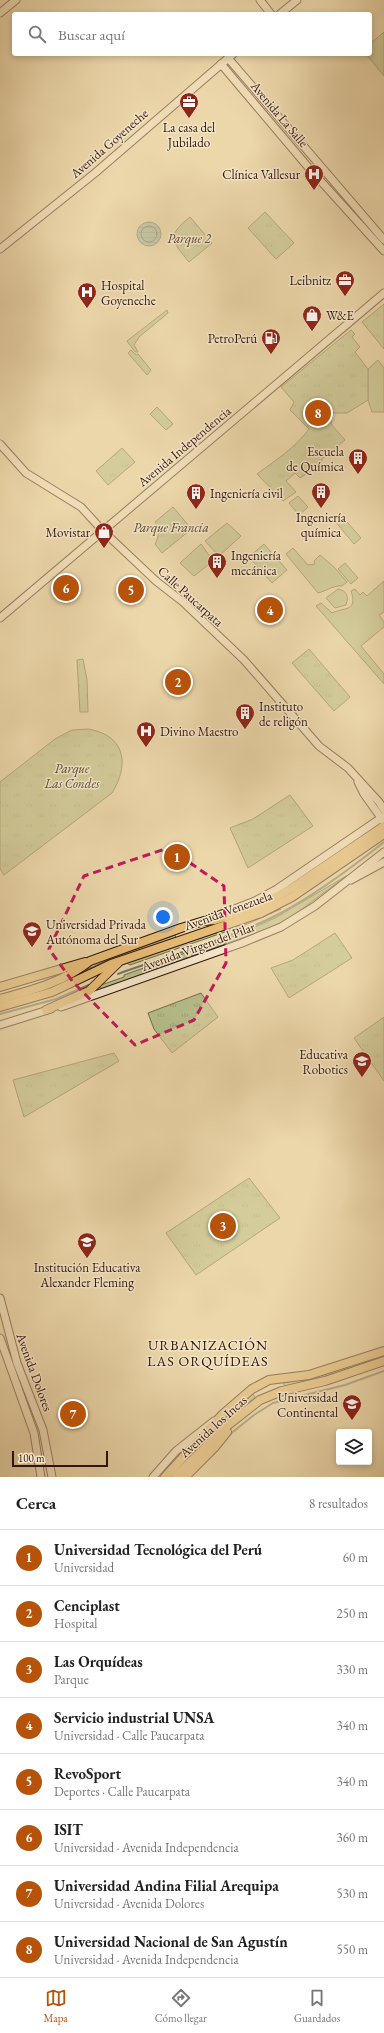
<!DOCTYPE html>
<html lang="es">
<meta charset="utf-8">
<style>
body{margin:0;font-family:"EB Garamond",serif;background:#f6f6f6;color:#222}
.controls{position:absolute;right:12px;bottom:12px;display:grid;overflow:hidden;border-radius:4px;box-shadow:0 2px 6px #0003}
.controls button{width:36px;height:36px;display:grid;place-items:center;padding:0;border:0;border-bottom:1px solid #e0e0e0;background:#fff;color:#222;font:20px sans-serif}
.scale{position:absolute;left:12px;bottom:10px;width:96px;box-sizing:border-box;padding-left:4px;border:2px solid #341509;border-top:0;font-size:11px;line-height:14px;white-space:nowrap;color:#341509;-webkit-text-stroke:3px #f3e5c8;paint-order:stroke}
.you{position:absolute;left:163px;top:917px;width:14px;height:14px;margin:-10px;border:3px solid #fff;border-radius:50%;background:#1a73e8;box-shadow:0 0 0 6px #1a73e833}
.badge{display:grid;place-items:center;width:26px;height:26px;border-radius:50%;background:#b45309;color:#fff;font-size:13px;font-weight:700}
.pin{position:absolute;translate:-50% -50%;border:2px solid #fff;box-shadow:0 1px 4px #0006}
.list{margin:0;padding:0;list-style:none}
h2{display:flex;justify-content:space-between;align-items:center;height:52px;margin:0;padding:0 16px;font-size:17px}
h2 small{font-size:13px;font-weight:400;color:#767676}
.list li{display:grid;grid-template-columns:26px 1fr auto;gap:12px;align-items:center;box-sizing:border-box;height:56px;padding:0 16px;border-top:1px solid #e0e0e0}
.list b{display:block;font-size:15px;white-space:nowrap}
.list p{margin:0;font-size:13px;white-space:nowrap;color:#767676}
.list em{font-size:13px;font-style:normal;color:#767676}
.icon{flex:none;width:22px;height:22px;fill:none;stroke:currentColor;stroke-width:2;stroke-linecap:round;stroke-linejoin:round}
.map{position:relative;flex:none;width:384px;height:1477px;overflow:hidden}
.search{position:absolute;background:#fff;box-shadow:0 2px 6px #0003;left:12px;right:12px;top:12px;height:44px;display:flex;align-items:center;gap:10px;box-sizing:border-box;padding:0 14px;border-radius:4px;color:#767676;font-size:15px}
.sheet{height:500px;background:#fff}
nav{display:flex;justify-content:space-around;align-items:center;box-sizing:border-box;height:56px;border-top:1px solid #e0e0e0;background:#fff;font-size:11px;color:#767676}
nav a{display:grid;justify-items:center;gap:2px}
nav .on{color:#b45309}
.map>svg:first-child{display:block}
</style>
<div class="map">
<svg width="384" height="1477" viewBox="0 0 384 1477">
<defs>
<pattern id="park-tufts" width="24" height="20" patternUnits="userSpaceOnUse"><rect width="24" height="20" fill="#b6bf8a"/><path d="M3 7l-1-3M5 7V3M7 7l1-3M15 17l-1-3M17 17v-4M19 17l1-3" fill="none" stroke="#9da376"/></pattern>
<pattern id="water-rules" width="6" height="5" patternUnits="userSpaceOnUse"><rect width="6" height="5" fill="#99baa6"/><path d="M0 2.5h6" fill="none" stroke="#849f8e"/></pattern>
</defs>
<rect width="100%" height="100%" fill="#ecd7aa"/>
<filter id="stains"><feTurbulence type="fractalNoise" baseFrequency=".005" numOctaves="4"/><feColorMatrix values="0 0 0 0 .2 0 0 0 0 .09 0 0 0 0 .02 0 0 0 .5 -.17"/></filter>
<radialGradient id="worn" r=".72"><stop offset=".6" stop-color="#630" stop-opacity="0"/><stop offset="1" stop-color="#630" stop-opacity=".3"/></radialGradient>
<g fill="#b6bf8a" stroke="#756a4a">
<path d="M384,32v44l-18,-22h4v-10z"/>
<path d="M167,310l1,3 -29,24 -5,8 4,7h-3l-8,-11z"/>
<path d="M131,350l5,5 2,-1 13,16 -4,5 -19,-22z"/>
<path d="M378,360l6,8v44h-12l-4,-12v-31z"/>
<path d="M157,407l16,17 -7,6 -16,-16z"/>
<path d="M298,496l10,11 -9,8 -10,-12z"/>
<path d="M341,515l20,23 -7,6 -20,-24z"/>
<path d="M227,523l14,13 -22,20 -14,-15z"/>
<path d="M201,544l12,17 -19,15 -14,-13z"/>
<path d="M264,544l23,26 -15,13 -23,-26z"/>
<path d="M293,548l15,17 7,-1 -1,-3 6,-6 14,12 13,15 -5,4c-8,-1 -16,5 -24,7l-32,-39z"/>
<path d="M345,563l13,15 -7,6 -13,-15z"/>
<path d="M384,581v31l-5,3 5,7v5l-23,19 23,28v10l-68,-78 5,-3 11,10c12,-6 26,-1 19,-22l4,-2 5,6 3,-3 4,4z"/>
<path d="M338,589c9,2 11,7 8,16l-11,3 -9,-10z"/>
<path d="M346,876l-52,39 -16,10 -86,31 -1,-5 41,-14 43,-19z"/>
<path d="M281,909l-36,16 -115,40 -3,-2 124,-42z"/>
<path d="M175,935l1,3 -90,32 28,-13z"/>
<path d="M188,952l1,5 -86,32 -4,-2 2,-2 23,-8v-2z"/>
<path d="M373,1358l1,3 -48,15 -41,10 -2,-3 41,-9z"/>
<path d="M253,1394l2,3 -58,52z"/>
</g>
<g fill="url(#park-tufts)" stroke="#756a4a">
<path d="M265,212l29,31 -18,16 -28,-31z"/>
<path d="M190,217l22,26 -23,19c-17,-21 -23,-26 1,-45z"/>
<path d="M384,304v45l-22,-27z"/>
<path d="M351,330l4,4 -3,3 8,10 -5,5 13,17v31l-21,13h-16v11l14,16 -23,19 -1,5 -21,14 -5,-5 -9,8 10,11 -13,9 -26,-27c19,-14 38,-26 52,-45l-19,-19 4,-8 -13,-15z"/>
<path d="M122,448l13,14 -27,23 -12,-14z"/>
<path d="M173,507l16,19 -2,2 2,3 -27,22 -7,-9c4,-7 5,-15 0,-22z"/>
<path d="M309,649l41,48 -16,14 -42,-48z"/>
<path d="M83,659l4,21 1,32h-8l-3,-52z"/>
<path d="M88,729c6,1 13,3 18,6 23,13 18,39 6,58l-108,82 -4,-6v-87l55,-43 17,-9z"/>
<path d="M290,795l23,31 -65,42 -18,-40 23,-9z"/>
<path d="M335,933l17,25 -63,40 -18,-30 22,-8z"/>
<path d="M201,993l17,24 -46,36 -18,-24 -6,-16z"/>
<path d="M384,1017v64l-30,-43z"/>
<path d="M114,1053l5,8 -95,56 -11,-37z"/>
<path d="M249,1178l31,40 -84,57 -30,-42z"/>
</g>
<circle fill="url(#water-rules)" stroke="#717867" cx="149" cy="234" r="12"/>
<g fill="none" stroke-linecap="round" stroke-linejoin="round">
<circle stroke="#666858" stroke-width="1" cx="149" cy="234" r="8"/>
<g stroke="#717867" stroke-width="2">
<path d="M118,974c52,-19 108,-34 157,-58 39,-20 75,-47 109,-74"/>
<path d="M0,1014l56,-15 33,-14"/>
<path d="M229,1435l25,-20 19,-12 72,-18 39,-14"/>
</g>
<defs>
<g id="secondary">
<path d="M260,0l11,14"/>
<path d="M0,13l16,-13"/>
<path d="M280,14l17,-14"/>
<path d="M228,58l156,182"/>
<path d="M221,64l87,103 76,84"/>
<path d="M0,249l95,-76 138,-119"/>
<path d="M0,444l26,29 55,34 22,24 53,50 27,21 61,58 75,86 29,22 31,34 5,8"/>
<path d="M0,618l384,-325"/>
<path d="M358,782l6,12 20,28"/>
<path d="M351,880l33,-18"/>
<path d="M209,919l46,-18 22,-12 107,-73"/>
<path d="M61,1007l181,-64 39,-16 34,-21 69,-54"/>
<path d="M0,1025l51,-16"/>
<path d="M0,1298l17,65 26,67 9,47"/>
<path d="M0,1338l34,95 7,44"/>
<path d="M153,1477l23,-26 38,-30"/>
</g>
<g id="primary">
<path d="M0,987l85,-25"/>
<path d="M0,999c32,-9 64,-17 90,-38l91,-33 23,-7 11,-1 43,-13 34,-19 92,-62"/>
<path d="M0,1007l52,-15 59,-28 150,-51 31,-16 92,-63"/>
<path d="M46,1010l43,-19 29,-28"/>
<path d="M165,1477l58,-63 29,-25 17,-9 40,-5 75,-24"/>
<path d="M175,1477l53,-52 32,-25 22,-9 43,-10 59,-20"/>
<path d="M185,1477l29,-29 13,-16"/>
</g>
</defs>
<use href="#secondary" stroke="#341509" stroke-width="9"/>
<use href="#primary" stroke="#341509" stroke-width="10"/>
<use href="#secondary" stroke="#f3e5c8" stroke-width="7"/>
<use href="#primary" stroke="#e6bc75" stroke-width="8"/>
</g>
<path d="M0 0H384V1477H0ZM168,848l56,38 2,77 -32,57 -59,25 -62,-63 -24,-33 35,-73z" fill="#ecd7aa" fill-opacity=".55" fill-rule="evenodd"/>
<path fill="none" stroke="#c2185b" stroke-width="3" stroke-dasharray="8 5" stroke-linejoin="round" d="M168,848l56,38 2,77 -32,57 -59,25 -62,-63 -24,-33 35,-73z"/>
<defs>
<symbol id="office-pin" viewBox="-11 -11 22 30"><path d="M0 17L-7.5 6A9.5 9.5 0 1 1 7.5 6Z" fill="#8f2418" stroke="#f3e5c8"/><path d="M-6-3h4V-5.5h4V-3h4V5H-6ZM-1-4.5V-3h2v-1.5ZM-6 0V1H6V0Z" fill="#fff"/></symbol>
<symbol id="hospital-pin" viewBox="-11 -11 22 30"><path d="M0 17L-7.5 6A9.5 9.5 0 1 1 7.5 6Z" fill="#8f2418" stroke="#f3e5c8"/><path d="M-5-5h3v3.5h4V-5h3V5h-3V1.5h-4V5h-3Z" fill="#fff"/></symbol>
<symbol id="shop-pin" viewBox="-11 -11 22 30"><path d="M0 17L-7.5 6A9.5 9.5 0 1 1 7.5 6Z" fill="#8f2418" stroke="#f3e5c8"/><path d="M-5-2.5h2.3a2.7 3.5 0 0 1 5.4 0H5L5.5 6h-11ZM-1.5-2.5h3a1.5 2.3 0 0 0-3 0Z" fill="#fff"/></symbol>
<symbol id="fuel-pin" viewBox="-11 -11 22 30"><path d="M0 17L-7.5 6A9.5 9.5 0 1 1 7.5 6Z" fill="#8f2418" stroke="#f3e5c8"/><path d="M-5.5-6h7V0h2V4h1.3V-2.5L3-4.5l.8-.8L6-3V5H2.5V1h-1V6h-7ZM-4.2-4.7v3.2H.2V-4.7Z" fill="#fff"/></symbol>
<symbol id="building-pin" viewBox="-11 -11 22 30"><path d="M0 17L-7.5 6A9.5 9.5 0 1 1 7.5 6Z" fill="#8f2418" stroke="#f3e5c8"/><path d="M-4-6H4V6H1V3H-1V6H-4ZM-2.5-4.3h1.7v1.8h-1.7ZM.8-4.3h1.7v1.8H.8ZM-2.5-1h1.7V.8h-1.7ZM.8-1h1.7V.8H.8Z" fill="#fff"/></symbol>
<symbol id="university-pin" viewBox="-11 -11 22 30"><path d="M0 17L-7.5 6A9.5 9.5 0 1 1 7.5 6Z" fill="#8f2418" stroke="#f3e5c8"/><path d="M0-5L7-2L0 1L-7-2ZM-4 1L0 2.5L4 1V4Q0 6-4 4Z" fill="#fff"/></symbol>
<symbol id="school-pin" viewBox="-11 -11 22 30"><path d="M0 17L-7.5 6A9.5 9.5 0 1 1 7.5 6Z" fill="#8f2418" stroke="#f3e5c8"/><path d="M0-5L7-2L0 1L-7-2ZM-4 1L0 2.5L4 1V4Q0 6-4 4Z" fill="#fff"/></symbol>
</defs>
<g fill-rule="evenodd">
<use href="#office-pin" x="178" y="91" width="22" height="30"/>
<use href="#hospital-pin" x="303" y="163" width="22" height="30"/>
<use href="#office-pin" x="334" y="269" width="22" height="30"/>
<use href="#hospital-pin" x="76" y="281" width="22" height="30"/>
<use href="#shop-pin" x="301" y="304" width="22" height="30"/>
<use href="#fuel-pin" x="260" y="327" width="22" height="30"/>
<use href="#building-pin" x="347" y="447" width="22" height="30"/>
<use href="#building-pin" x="310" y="481" width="22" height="30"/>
<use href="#building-pin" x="185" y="482" width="22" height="30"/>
<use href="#shop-pin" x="93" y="521" width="22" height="30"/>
<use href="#building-pin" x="206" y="551" width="22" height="30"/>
<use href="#building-pin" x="234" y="702" width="22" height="30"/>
<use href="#hospital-pin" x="135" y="720" width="22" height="30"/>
<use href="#university-pin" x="21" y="920" width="22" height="30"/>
<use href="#school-pin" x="351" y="1050" width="22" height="30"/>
<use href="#school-pin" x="76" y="1231" width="22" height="30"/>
<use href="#university-pin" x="341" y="1393" width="22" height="30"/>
</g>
<g text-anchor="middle" stroke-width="3" stroke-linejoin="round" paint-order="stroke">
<g font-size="13" fill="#341509" stroke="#f3e5c8">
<text transform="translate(280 114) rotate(50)" y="5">Avenida La Salle</text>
<text transform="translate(109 143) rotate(-41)" y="5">Avenida Goyeneche</text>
<text transform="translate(184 446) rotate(-40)" y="5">Avenida Independencia</text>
<text transform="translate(191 596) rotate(42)" y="5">Calle Paucarpata</text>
<text transform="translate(228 910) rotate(-20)" y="5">Avenida Venezuela</text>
<text transform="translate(198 946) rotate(-20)" y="5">Avenida Virgen del Pilar</text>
<text transform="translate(35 1372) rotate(70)" y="5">Avenida Dolores</text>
<text transform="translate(213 1426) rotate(-42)" y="5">Avenida los Incas</text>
</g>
<g font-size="13" fill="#341509" stroke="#f3e5c8" text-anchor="end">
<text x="189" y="132" text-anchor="middle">La casa del<tspan x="189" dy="15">Jubilado</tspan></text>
<text x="300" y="179">Clínica Vallesur</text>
<text x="331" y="285">Leibnitz</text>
<text x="101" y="290" text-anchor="start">Hospital<tspan x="101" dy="15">Goyeneche</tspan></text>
<text x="326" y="320" text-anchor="start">W&amp;E</text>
<text x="257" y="343">PetroPerú</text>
<text x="344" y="456">Escuela<tspan x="344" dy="15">de Química</tspan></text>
<text x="210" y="498" text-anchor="start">Ingeniería civil</text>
<text x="321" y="522" text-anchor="middle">Ingeniería<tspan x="321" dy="15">química</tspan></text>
<text x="90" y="537">Movistar</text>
<text x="231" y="560" text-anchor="start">Ingeniería<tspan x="231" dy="15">mecánica</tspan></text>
<text x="259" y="711" text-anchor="start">Instituto<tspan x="259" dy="15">de religón</tspan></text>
<text x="160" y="736" text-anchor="start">Divino Maestro</text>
<text x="46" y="929" text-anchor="start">Universidad Privada<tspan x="46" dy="15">Autónoma del Sur</tspan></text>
<text x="348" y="1059">Educativa<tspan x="348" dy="15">Robotics</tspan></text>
<text x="87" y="1272" text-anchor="middle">Institución Educativa<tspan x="87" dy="15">Alexander Fleming</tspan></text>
<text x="338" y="1402">Universidad<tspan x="338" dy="15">Continental</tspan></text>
</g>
<g font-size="13" font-style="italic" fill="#5b4830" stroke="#f3e5c8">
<text x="189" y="243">Parque 2</text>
<text x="171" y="532">Parque Francia</text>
<text x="72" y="773">Parque<tspan x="72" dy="15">Las Condes</tspan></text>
</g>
<g font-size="14" letter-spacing="1" fill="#341509" stroke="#f3e5c8">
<text x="208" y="1350">URBANIZACIÓN<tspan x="208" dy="16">LAS ORQUÍDEAS</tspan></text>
</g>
</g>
<rect width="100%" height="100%" filter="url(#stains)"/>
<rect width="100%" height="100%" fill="url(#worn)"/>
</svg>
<div class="controls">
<button><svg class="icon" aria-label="layers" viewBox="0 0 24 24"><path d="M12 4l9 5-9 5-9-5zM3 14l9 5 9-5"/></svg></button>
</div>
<div class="scale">100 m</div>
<div class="you"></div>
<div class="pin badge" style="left:177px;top:857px">1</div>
<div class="pin badge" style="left:178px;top:682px">2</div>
<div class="pin badge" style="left:223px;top:1226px">3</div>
<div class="pin badge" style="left:270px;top:610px">4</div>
<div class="pin badge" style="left:131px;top:590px">5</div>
<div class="pin badge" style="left:66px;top:588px">6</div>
<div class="pin badge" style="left:73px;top:1414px">7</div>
<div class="pin badge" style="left:318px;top:413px">8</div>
<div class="search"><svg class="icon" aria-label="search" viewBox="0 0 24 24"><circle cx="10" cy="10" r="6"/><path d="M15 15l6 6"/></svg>Buscar aquí</div>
</div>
<section class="sheet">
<h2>Cerca<small>8 resultados</small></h2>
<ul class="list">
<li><span class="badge">1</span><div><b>Universidad Tecnológica del Perú</b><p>Universidad</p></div><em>60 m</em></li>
<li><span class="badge">2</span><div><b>Cenciplast</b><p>Hospital</p></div><em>250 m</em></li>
<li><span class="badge">3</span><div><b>Las Orquídeas</b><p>Parque</p></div><em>330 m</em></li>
<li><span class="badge">4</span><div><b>Servicio industrial UNSA</b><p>Universidad · Calle Paucarpata</p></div><em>340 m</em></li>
<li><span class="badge">5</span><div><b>RevoSport</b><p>Deportes · Calle Paucarpata</p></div><em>340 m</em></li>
<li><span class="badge">6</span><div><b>ISIT</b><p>Universidad · Avenida Independencia</p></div><em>360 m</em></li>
<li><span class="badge">7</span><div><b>Universidad Andina Filial Arequipa</b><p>Universidad · Avenida Dolores</p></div><em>530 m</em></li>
<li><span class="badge">8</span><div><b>Universidad Nacional de San Agustín</b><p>Universidad · Avenida Independencia</p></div><em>550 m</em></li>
</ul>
</section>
<nav>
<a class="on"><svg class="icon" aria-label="map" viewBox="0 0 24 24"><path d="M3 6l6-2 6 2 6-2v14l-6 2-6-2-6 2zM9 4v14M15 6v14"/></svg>Mapa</a>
<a><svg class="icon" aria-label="directions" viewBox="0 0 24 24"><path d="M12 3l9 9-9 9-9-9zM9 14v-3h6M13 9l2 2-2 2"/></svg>Cómo llegar</a>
<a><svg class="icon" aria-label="saved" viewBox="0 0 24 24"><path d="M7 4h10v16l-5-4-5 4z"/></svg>Guardados</a>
</nav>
